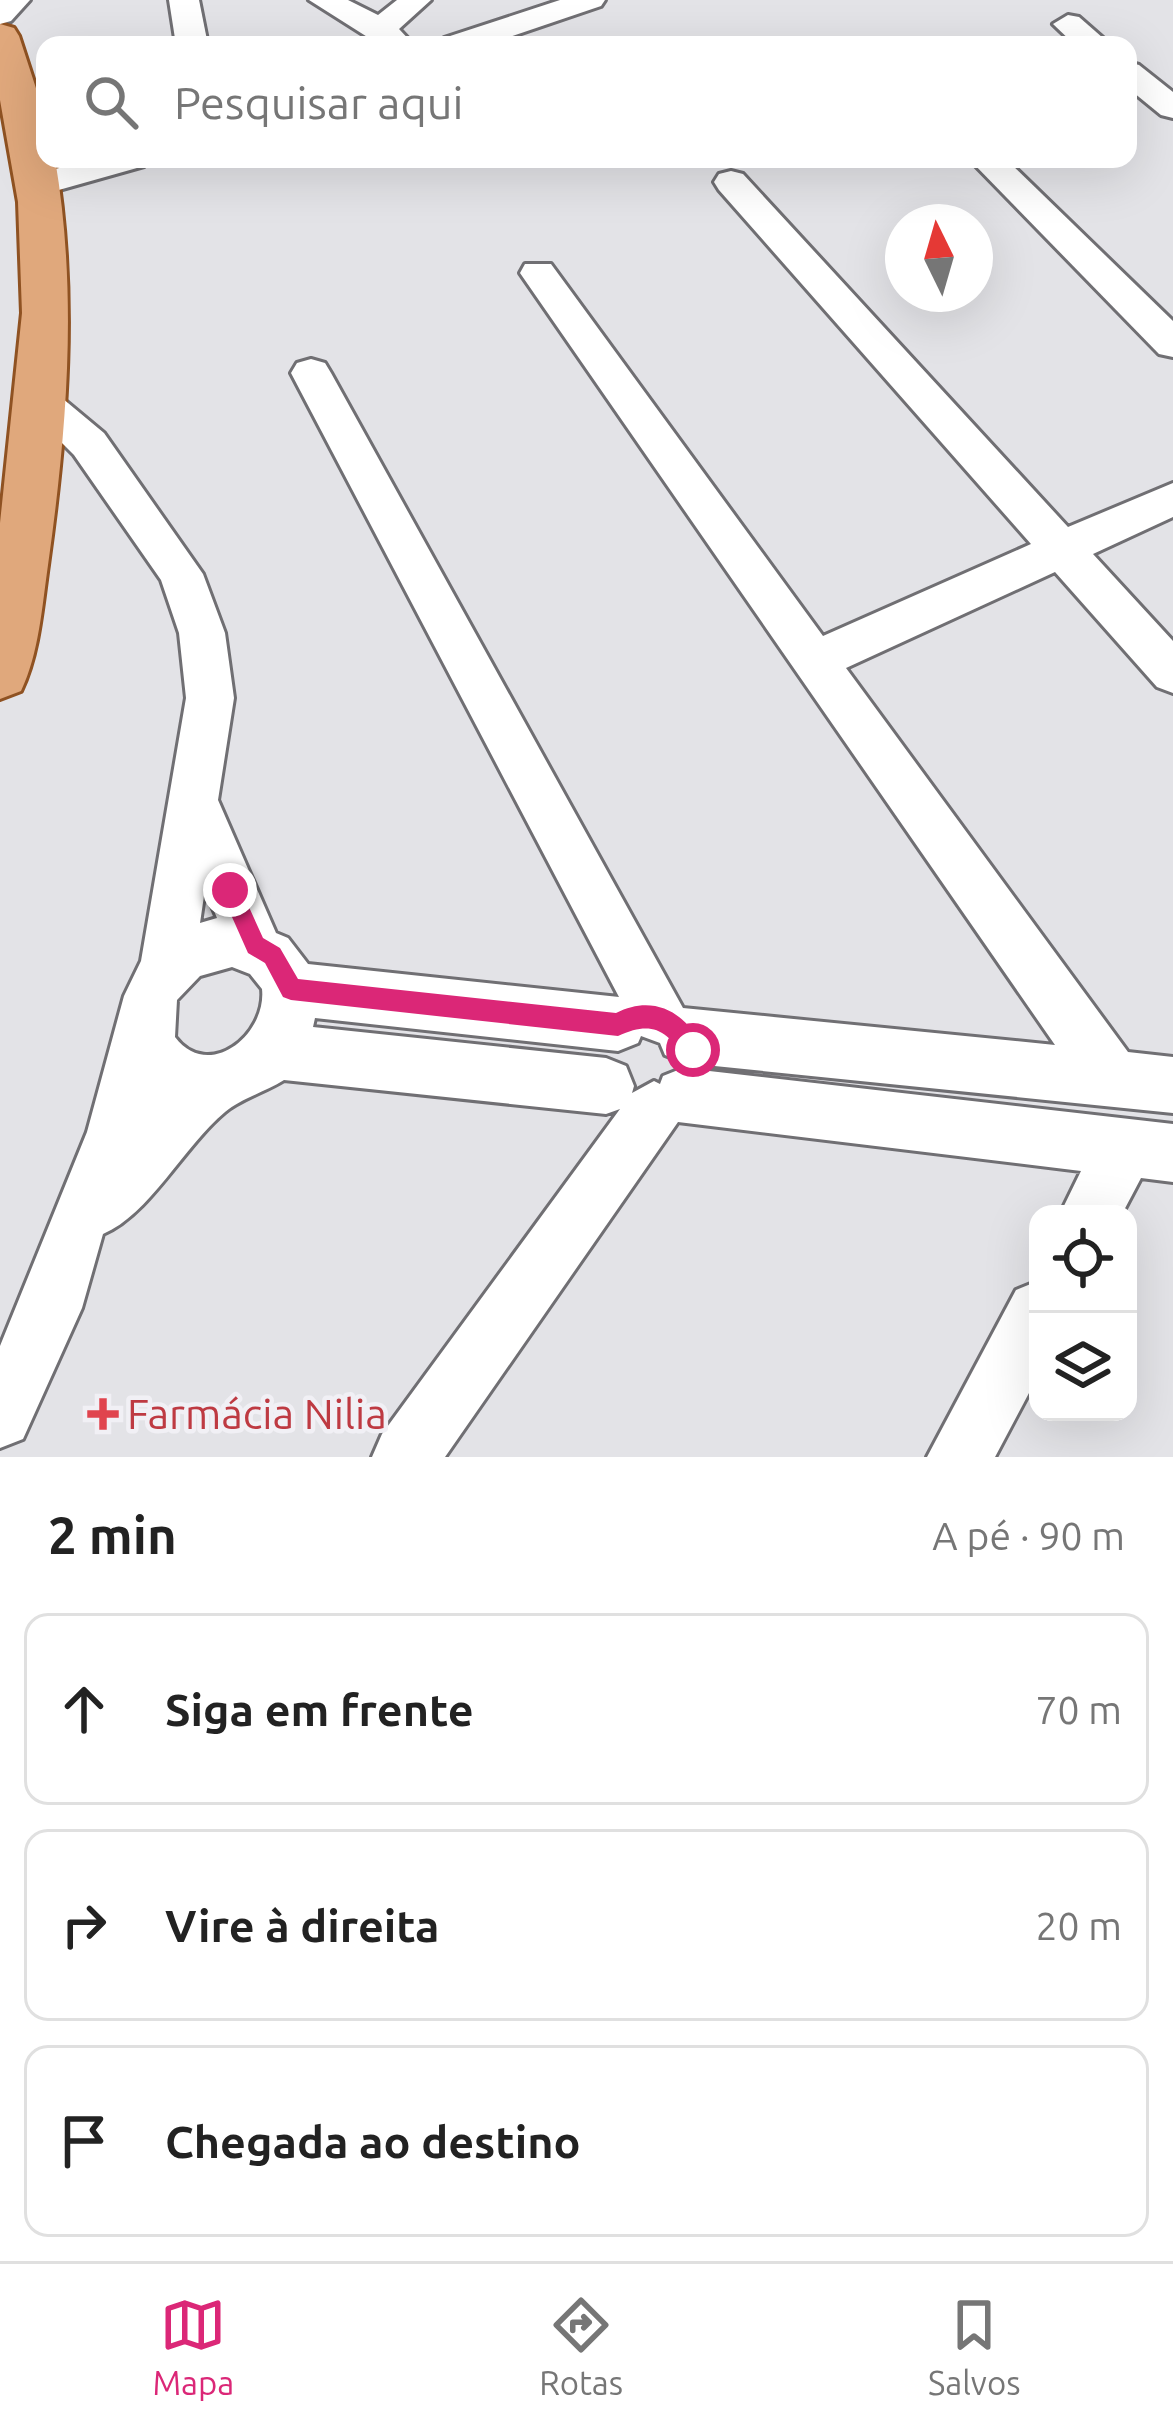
<!DOCTYPE html>
<html lang="pt">
<meta charset="utf-8">
<style>
body{margin:0;font-family:Ubuntu,sans-serif;background:#f6f6f6;color:#222}
.controls{position:absolute;right:36px;bottom:36px;display:grid;overflow:hidden;border-radius:24px;box-shadow:0 12px 48px #0002}
.controls button{width:108px;height:108px;display:grid;place-items:center;padding:0;border:0;border-bottom:3px solid #e0e0e0;background:#fff;color:#222;font:60px sans-serif}
.compass{position:absolute;left:885px;top:204px;width:108px;height:108px;border-radius:50%;background:#fff;box-shadow:0 12px 48px #0002;rotate:355deg}
.stop{position:absolute;width:36px;height:36px;margin:-27px;border:9px solid #db2777;border-radius:50%;background:#fff}
.stop.end{background:#db2777;border-color:#fff;box-shadow:0 3px 12px #0008}
.list{margin:0;padding:0;list-style:none}
h2{display:flex;justify-content:space-between;align-items:center;height:156px;margin:0;padding:0 48px;font-size:51px}
h2 small{font-size:39px;font-weight:400;color:#767676}
.list li{display:grid;grid-template-columns:78px 1fr auto;gap:36px;align-items:center;box-sizing:border-box;height:192px;margin:0 24px 24px;padding:0 24px;border:3px solid #e0e0e0;border-radius:24px}
.list b{display:block;font-size:45px;white-space:nowrap}
.list em{font-size:39px;font-style:normal;color:#767676}
.icon{flex:none;width:66px;height:66px;fill:none;stroke:currentColor;stroke-width:2;stroke-linecap:round;stroke-linejoin:round}
.map{position:relative;flex:none;width:1173px;height:1457px;overflow:hidden}
.search{position:absolute;background:#fff;box-shadow:0 12px 48px #0002;left:36px;right:36px;top:36px;height:132px;display:flex;align-items:center;gap:30px;box-sizing:border-box;padding:0 42px;border-radius:24px;color:#767676;font-size:45px}
.sheet{height:804px;background:#fff}
nav{display:flex;justify-content:space-around;align-items:center;box-sizing:border-box;height:168px;border-top:3px solid #e0e0e0;background:#fff;font-size:33px;color:#767676}
nav a{display:grid;justify-items:center;gap:6px}
nav .on{color:#db2777}
.map>svg:first-child{display:block}
</style>
<div class="map">
<svg width="1173" height="1457" viewBox="0 0 1173 1457">
<rect width="100%" height="100%" fill="#e3e3e7"/>
<g fill="none" stroke-linecap="round" stroke-linejoin="round">
<defs>
<g id="minor">
<path d="M0,0h30l-19,21 -11,3z"/>
<path d="M169,0h30l9,45h-32z"/>
<path d="M309,0h39l30,15 19,-15h34l-32,29 15,16h-34z"/>
<path d="M560,0h45l-4,6 -115,39h-47l5,-7z"/>
<path d="M1068,15l11,2 32,28h-36l-22,-21z"/>
<path d="M1128,62l11,3 34,27v26l-12,-3 -33,-27z"/>
<path d="M93,159h56l-5,7 -103,29 -12,-3 -5,-8 5,-8z"/>
<path d="M969,159h37l167,162v36l-14,-3z"/>
<path d="M731,171l12,3 325,353 105,-44v34l-80,37 80,87v52l-16,-6 -102,-115 -209,96 282,384 45,5v56l-488,-50 -20,-8 -5,-12 -19,-7 -3,7 -20,8 -303,-33 -2,9 293,31 20,8 8,20 -2,7 22,-12 6,3 3,-8 20,-8 490,56v58l-32,-4 -19,36h-62l21,-43 -403,-49 -233,335h-73l10,-23 238,-325 -14,5 -322,-34c-19,12 -44,19 -59,32 -41,34 -76,103 -122,122l-21,74 -59,131 -23,9v-102l87,-214 37,-136 17,-35 45,-263 -7,-65 -18,-53 -87,-125 -52,-52 6,-10 14,-4 14,4 48,40 99,141 22,59 9,65 -16,102 58,133 12,5 20,26 311,33 -328,-624 6,-10 14,-4 14,4 6,10 352,635 372,37 -535,-772 5,-9h26l272,372 208,-92 -312,-354 -5,-8 5,-8zM205,889l12,29 -17,5zM232,967l18,7 12,15c5,45 -53,93 -87,48l2,-37 23,-24z"/>
<path d="M1038,1281v95l-43,81h-68l89,-167z"/>
</g>
<path id="major" d="M0,24l14,4 5,8 26,80v43h10c23,135 12,271 -7,406 -6,42 -9,88 -27,126l-21,8v-176l22,-210 -4,-111 -18,-102z"/>
</defs>
<use href="#minor" stroke="#706f73" stroke-width="6"/>
<use href="#major" stroke="#8f5222" stroke-width="6"/>
<use href="#minor" fill="#fff" fill-rule="evenodd"/>
<use href="#major" fill="#e0a87c" fill-rule="evenodd"/>
</g>
<path fill="#db2777" d="M230,881l8,2 25,55 17,10 18,31 318,34c39,-20 72,1 88,37l-3,8h-16c-19,-29 -34,-37 -67,-22l-327,-36 -8,-3 -18,-34 -17,-10 -28,-63z"/>
<path fill="#e0444e" stroke="#f1f0f5" stroke-width="4.5" d="M97 1396h12v12h12v12h-12v12h-12v-12h-12v-12h12z"/>
<g text-anchor="middle" stroke-width="9" stroke-linejoin="round" paint-order="stroke">
<g font-size="42" fill="#be3a42" stroke="#f1f0f5" text-anchor="start">
<text x="127" y="1429">Farmácia Nilia</text>
</g>
</g>
</svg>
<div class="controls">
<button><svg class="icon" aria-label="locate" viewBox="0 0 24 24"><circle cx="12" cy="12" r="6"/><path d="M12 2v4M12 18v4M2 12h4M18 12h4"/></svg></button>
<button><svg class="icon" aria-label="layers" viewBox="0 0 24 24"><path d="M12 4l9 5-9 5-9-5zM3 14l9 5 9-5"/></svg></button>
</div>
<svg class="compass" viewBox="-18 -18 36 36"><path d="M0-13l5 13h-10z" fill="#e53935"/><path d="M0 13l5-13h-10z" fill="#767676"/></svg>
<div class="stop" style="left:693px;top:1050px"></div>
<div class="stop end" style="left:230px;top:890px"></div>
<div class="search"><svg class="icon" aria-label="search" viewBox="0 0 24 24"><circle cx="10" cy="10" r="6"/><path d="M15 15l6 6"/></svg>Pesquisar aqui</div>
</div>
<section class="sheet">
<h2>2 min<small>A pé · 90 m</small></h2>
<ul class="list">
<li><svg class="icon" aria-label="ahead" viewBox="0 0 24 24"><path d="M12 20V5M6 11l6-6 6 6"/></svg><div><b>Siga em frente</b></div><em>70 m</em></li>
<li><svg class="icon" aria-label="right" viewBox="0 0 24 24"><path d="M7 20v-9h11M14 6l5 5-5 5"/></svg><div><b>Vire à direita</b></div><em>20 m</em></li>
<li><svg class="icon" aria-label="arrive" viewBox="0 0 24 24"><path d="M6 21V4h12l-3 4 3 4H6"/></svg><div><b>Chegada ao destino</b></div></li>
</ul>
</section>
<nav>
<a class="on"><svg class="icon" aria-label="map" viewBox="0 0 24 24"><path d="M3 6l6-2 6 2 6-2v14l-6 2-6-2-6 2zM9 4v14M15 6v14"/></svg>Mapa</a>
<a><svg class="icon" aria-label="directions" viewBox="0 0 24 24"><path d="M12 3l9 9-9 9-9-9zM9 14v-3h6M13 9l2 2-2 2"/></svg>Rotas</a>
<a><svg class="icon" aria-label="saved" viewBox="0 0 24 24"><path d="M7 4h10v16l-5-4-5 4z"/></svg>Salvos</a>
</nav>
